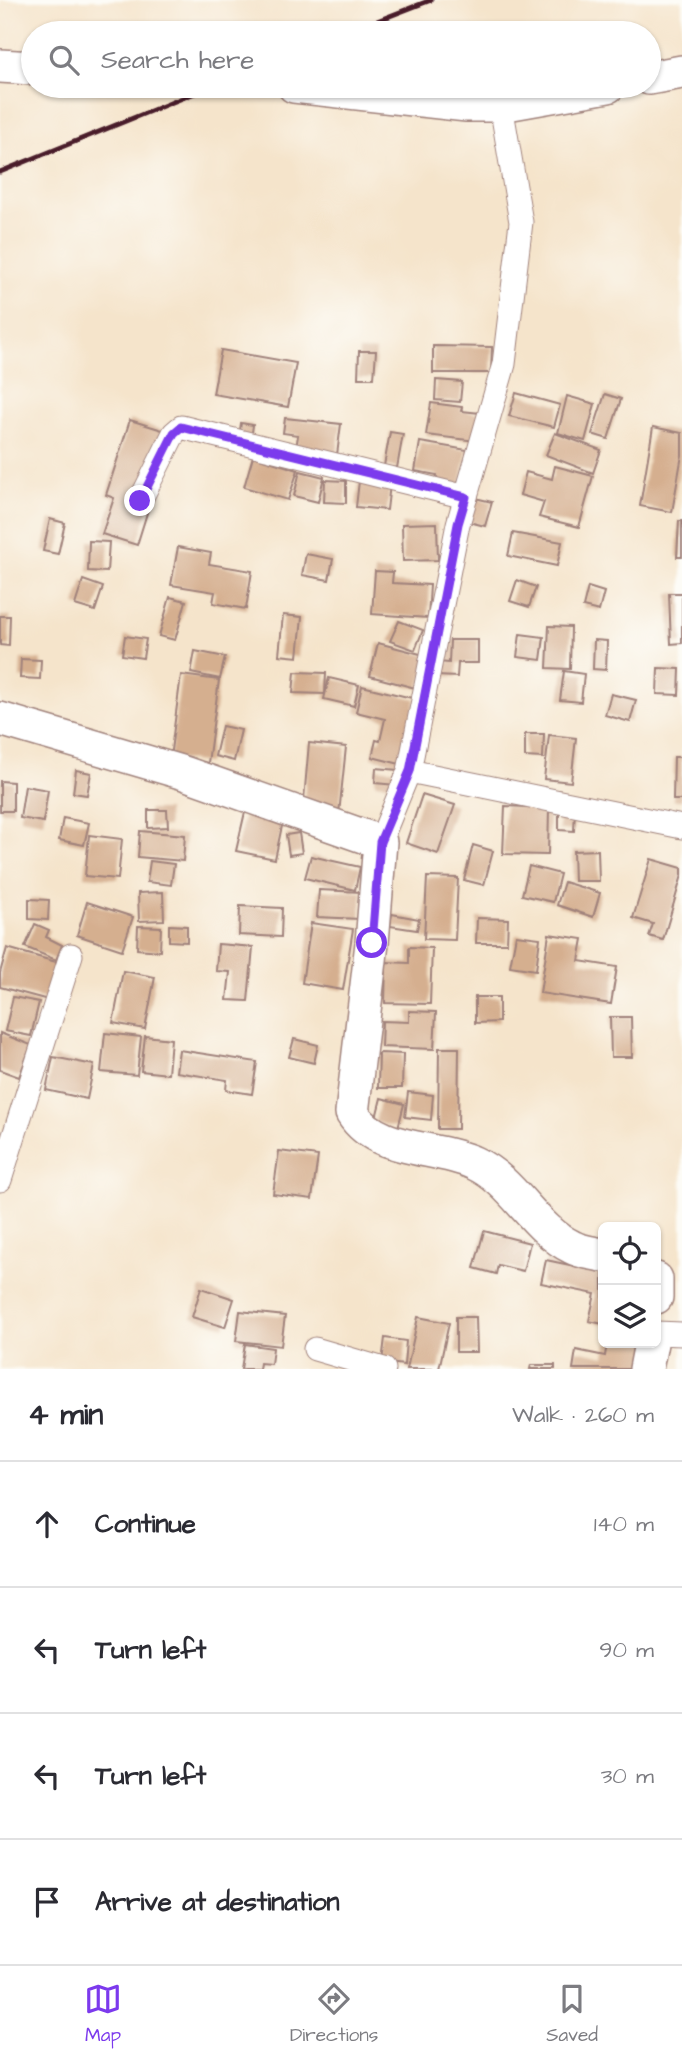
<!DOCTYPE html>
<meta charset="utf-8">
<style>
body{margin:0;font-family:"Architects Daughter",sans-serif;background:#f7f7f7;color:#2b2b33}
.controls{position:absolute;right:21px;bottom:21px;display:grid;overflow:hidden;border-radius:10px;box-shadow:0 2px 5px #0004}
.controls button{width:63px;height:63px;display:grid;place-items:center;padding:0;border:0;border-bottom:2px solid #e1e1e2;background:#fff;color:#2b2b33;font:35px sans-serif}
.stop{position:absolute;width:21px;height:21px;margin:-16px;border:5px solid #7c3aed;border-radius:50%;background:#fff}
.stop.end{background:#7c3aed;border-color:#fff;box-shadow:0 2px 7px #0008}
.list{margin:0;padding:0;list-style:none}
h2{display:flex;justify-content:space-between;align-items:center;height:91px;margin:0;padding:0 28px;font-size:30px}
h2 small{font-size:23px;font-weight:400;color:#7c7c81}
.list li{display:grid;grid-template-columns:46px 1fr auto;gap:21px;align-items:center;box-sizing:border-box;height:126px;padding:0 28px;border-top:2px solid #e1e1e2}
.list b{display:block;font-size:26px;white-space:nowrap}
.list em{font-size:23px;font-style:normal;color:#7c7c81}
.icon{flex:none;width:38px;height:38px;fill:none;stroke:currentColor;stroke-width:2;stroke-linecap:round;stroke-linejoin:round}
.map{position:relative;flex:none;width:682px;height:1369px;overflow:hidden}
.search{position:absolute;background:#fff;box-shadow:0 2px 5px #0004;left:21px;right:21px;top:21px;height:77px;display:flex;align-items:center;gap:18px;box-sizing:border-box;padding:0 24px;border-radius:38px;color:#7c7c81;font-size:26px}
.sheet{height:595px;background:#fff}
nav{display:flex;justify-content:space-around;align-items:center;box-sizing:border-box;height:98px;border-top:2px solid #e1e1e2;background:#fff;font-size:19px;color:#7c7c81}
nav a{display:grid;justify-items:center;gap:4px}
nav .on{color:#7c3aed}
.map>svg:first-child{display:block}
</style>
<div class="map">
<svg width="682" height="1369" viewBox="0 0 682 1369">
<rect width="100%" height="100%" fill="#fdfcf7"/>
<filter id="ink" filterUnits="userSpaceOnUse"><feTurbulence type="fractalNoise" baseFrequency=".0143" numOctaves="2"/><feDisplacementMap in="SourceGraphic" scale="14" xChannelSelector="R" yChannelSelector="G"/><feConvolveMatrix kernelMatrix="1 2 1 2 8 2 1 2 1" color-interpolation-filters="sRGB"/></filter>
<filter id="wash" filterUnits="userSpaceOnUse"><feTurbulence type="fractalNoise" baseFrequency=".00686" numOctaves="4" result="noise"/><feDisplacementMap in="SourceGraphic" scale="28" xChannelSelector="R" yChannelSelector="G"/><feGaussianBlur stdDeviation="1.57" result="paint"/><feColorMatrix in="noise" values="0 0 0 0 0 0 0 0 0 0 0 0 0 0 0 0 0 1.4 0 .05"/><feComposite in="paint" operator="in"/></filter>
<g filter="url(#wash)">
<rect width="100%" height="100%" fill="#f5e4cb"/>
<g id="blocks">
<g fill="#d5af8f">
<path d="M433,346l59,1 -1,26h-58z"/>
<path d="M221,350l75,13 -8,44 -75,-13z"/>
<path d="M359,351h17l-2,27h-16z"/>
<path d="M436,380l26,2 -2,20 -25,-2z"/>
<path d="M516,393l44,12 -6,22 -45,-11z"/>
<path d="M605,394l16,5 -13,40 -16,-5z"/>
<path d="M567,396l28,8 -10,37 -27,-8z"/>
<path d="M431,403l31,4 -1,4 19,2 -4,28 -50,-6z"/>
<path d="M285,418l56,6 -4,31 -41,-5 2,-15 -15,-2z"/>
<path d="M130,420l42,13 -35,112 -35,-11 12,-36 -8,-3z"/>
<path d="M241,423l12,2 -2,15 -12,-2z"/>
<path d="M653,427l29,6v22l-10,57 -32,-6z"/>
<path d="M390,432l13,2 -6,34 -13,-2z"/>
<path d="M555,433l46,17 -8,23 -47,-18z"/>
<path d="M420,442l47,8 -7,38 -24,-4 1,-9 -22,-4z"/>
<path d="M253,456l45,14 -10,30 -44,-13z"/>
<path d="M555,466l38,10 -14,51 -40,-10 5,-15 -24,-7 6,-23 26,7z"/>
<path d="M300,471l24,6 -6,25 -24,-6z"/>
<path d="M325,480l21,1v22l-22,-1z"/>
<path d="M359,481l31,3 -3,26 -31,-3z"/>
<path d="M471,497l21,5 -7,24 -20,-5z"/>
<path d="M50,519l15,4 -7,31 -15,-3z"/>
<path d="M679,521h3v36h-5z"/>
<path d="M437,523l1,37 -35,1 -1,-37z"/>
<path d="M513,533l49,9 -5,24 -49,-10z"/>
<path d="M89,541l20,1 -2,30 -19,-1z"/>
<path d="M178,547l33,6 -2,11 43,7 -6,38 -33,-6 2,-11 -44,-7z"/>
<path d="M306,554l27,5 -4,21 -27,-5z"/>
<path d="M375,571l18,1 -1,11 38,2 -2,33 -56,-4z"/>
<path d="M83,580l20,7 -8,24 -20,-6z"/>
<path d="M517,580l19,7 -7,20 -19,-6z"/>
<path d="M588,587l16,5 -5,19 -16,-4z"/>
<path d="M669,593h13v50l-11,1z"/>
<path d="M170,597l16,4 -11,39 -16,-4z"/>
<path d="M283,615l19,2 -4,40 -19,-2z"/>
<path d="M0,616h10l-1,30 -9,-1z"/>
<path d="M399,621l24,9 -8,20 -25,-9z"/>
<path d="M549,626l22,1 -1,42 -23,-1z"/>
<path d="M520,634l24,3 -3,23 -24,-3z"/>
<path d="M125,636l21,3 -3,19 -21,-3z"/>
<path d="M450,640h28v23h-20l-1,14 -20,-1 1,-14 11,1z"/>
<path d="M594,640l13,1 -1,29 -13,-1z"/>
<path d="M378,643l50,13 -9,33 -49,-13z"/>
<path d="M195,651l30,6 -5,22 -29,-6z"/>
<path d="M21,659l20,1 -1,19 -20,-1z"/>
<path d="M658,668l22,1 -1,26 -22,-1z"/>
<path d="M564,671l20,3 -3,28 -21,-2z"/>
<path d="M295,672l31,1 -1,21 -32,-1z"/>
<path d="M181,675l38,5 -11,83 -38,-5z"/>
<path d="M329,678l30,7 -5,21 -30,-7z"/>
<path d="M362,686l54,13 -16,65 -28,-7 4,-17 4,1 5,-22 -29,-7z"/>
<path d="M611,694l25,6 -6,22 -25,-7z"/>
<path d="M222,726l19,4 -7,31 -19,-5z"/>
<path d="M525,734h19l-1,24 -18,-1z"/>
<path d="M549,735l27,3 -5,44 -27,-3z"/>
<path d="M309,743l37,4 -7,67 -36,-3z"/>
<path d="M674,757h8v43h-9z"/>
<path d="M376,768l22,2 -2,15 -21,-2z"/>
<path d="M76,770l15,3 -4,22 -14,-2z"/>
<path d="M0,781l13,1v29h-13z"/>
<path d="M25,786l23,4 -5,32 -23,-4z"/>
<path d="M422,795l33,10 -17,49 -32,-11z"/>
<path d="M505,806l44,2 -1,47 -45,-1z"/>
<path d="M148,810h19l1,17 -20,1z"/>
<path d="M559,810h16l-1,21 -15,-1z"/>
<path d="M245,812l38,9 -8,38 -39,-8z"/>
<path d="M63,818l26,5 -5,22 -25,-5z"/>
<path d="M140,831l45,4 -2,26 -45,-4z"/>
<path d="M299,833l3,20 -13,2 -3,-20z"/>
<path d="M89,835l33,4 -4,40 -33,-3z"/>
<path d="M473,845l20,6 -9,34 -20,-5z"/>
<path d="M598,850l1,31h-25l-1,-30z"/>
<path d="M311,856l49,11 -5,23 -50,-12z"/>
<path d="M651,859l31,9v7l-19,65 -14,-4 4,-12 -20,-6z"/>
<path d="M150,861l24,3 -3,21 -24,-3z"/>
<path d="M529,866l31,8 -7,28 -31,-7z"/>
<path d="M427,877l31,1 -3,62 -31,-1z"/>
<path d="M564,882l36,11 -7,24 -36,-12z"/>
<path d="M319,890l43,2 -2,27 -43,-2z"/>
<path d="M163,892l1,28 -25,1 -1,-28z"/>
<path d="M29,899l20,1 -1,20 -19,-1z"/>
<path d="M87,902l46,15 -11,33 -45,-15z"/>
<path d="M240,906l42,2 -1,29 -42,-2z"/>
<path d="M392,914l27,5 -2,11 -27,-4z"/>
<path d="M477,918l31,1 -1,24h-31z"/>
<path d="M311,923l42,6 -10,61 -41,-7z"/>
<path d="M35,924l14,6 -3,7 16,8 -6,15 -31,-13z"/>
<path d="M169,925l18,1v16l-18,-1z"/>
<path d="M138,926l23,1 -1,24 -23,-2z"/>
<path d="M549,934l34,5 -4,22 38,6 -6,37 -71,-11z"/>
<path d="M516,935l24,3 -4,32 -26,-4z"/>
<path d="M218,944l35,3 -5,54 -21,-1 3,-28 -14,-1z"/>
<path d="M409,947l23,1 -2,56 -45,-1 1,-41 23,1z"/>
<path d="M7,948l56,16 -11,37 -52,-14v-14z"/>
<path d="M123,971l32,6 -10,52 -32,-6z"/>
<path d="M13,997l26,5 -8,34 -26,-5z"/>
<path d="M475,997h24v25l-24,1z"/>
<path d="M409,1011l27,1 -2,37 -53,-2 1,-26 27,1z"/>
<path d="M610,1017h21l1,40h-21z"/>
<path d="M0,1033l31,12 -12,32 -19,-7z"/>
<path d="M105,1033l36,4 -4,38 -36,-3z"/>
<path d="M145,1036l26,3 -3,35 -27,-3z"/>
<path d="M294,1039l24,6 -4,18 -25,-6z"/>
<path d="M439,1048h20l-1,81h-20z"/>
<path d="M179,1050l78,12 -5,32 -26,-4 1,-10 -51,-8z"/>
<path d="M379,1053l24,1 -1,34h-24z"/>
<path d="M53,1057l41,8 -7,34 -41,-9z"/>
<path d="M408,1092l25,3 -2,25 -26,-3z"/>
<path d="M381,1098l23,6 -6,24 -23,-6z"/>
<path d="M279,1151l39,5 -6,43 -39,-5z"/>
<path d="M484,1231l46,12 -7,28 -25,-6 -2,9 -22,-6z"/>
<path d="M546,1260l57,12v52l-14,-3 6,-27 -54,-11z"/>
<path d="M201,1288l33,11 -9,28 -33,-10z"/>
<path d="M240,1311l45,5 -4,30 -45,-5z"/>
<path d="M418,1317l31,6 -10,46h-32z"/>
<path d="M456,1317h20l1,35h-21z"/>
<path d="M385,1338l21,3 -2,24 -22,-3z"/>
<path d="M607,1343h42l-5,26h-71l3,-19 29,6z"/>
<path d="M245,1344l28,4 -2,16 -11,-1 -1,6h-18z"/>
<path d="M531,1365h24v4h-25z"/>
</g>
</g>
</g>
<g filter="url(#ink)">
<use href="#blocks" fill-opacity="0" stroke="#a0827b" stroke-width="2"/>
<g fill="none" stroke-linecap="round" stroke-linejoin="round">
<defs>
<g id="street">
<path d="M140,501l34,-68 7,-6 285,70"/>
<path d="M409,771l49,-247 46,-160 17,-142 -20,-117"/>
<path d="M380,842l29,-71 273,56"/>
<path d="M0,1180l71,-225"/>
<path d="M656,1333l26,1"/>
<path d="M315,1349l69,20"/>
</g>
<g id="secondary">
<path d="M0,66l33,2"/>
<path d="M649,78l33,-6"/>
<path d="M294,86l173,19h34l107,-19"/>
<path d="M0,719l184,54 196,69 -8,101 -20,170c25,40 83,32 122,50 40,18 59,65 98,84 9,5 21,6 31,8"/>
<path d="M656,1279v18"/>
<path d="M646,1369l5,-26"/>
</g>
</defs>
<use href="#street" stroke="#a0827b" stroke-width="25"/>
<use href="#secondary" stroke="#a0827b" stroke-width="36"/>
<use href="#street" stroke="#fff" stroke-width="23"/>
<use href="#secondary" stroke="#fff" stroke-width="33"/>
<g stroke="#4a1f2b" stroke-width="5">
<path d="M346,33l85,-33"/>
<path d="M0,172l212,-86"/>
</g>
</g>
</g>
<g fill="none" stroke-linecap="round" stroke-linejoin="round" filter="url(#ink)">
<path stroke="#7c3aed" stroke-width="9" d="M140,501l34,-68 7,-6 285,70 -8,27 -48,247 -30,71 -8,101"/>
</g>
</svg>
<div class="controls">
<button><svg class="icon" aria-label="locate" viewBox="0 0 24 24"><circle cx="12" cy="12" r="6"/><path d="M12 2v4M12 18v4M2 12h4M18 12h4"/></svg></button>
<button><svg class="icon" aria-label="layers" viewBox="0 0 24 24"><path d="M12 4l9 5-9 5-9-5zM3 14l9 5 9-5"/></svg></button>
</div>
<div class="stop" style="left:372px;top:943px"></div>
<div class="stop end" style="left:140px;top:501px"></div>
<div class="search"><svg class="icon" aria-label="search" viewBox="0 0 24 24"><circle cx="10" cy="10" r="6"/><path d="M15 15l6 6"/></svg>Search here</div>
</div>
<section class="sheet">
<h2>4 min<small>Walk · 260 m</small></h2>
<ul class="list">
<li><svg class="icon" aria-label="ahead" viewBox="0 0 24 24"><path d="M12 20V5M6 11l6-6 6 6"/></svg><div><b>Continue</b></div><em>140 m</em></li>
<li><svg class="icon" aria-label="left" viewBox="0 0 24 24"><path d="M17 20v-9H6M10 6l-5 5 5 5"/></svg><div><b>Turn left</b></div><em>90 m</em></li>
<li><svg class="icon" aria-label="left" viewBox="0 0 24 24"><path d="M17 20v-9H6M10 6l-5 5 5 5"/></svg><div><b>Turn left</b></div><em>30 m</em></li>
<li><svg class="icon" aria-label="arrive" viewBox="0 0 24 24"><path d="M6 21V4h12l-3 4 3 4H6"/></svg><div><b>Arrive at destination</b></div></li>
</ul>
</section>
<nav>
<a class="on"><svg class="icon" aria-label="map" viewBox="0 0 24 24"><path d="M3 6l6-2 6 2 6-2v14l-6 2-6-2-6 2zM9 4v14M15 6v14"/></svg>Map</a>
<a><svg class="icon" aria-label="directions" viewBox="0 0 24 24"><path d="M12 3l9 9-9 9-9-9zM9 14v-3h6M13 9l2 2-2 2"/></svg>Directions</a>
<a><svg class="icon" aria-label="saved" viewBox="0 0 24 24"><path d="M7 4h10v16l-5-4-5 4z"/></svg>Saved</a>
</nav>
